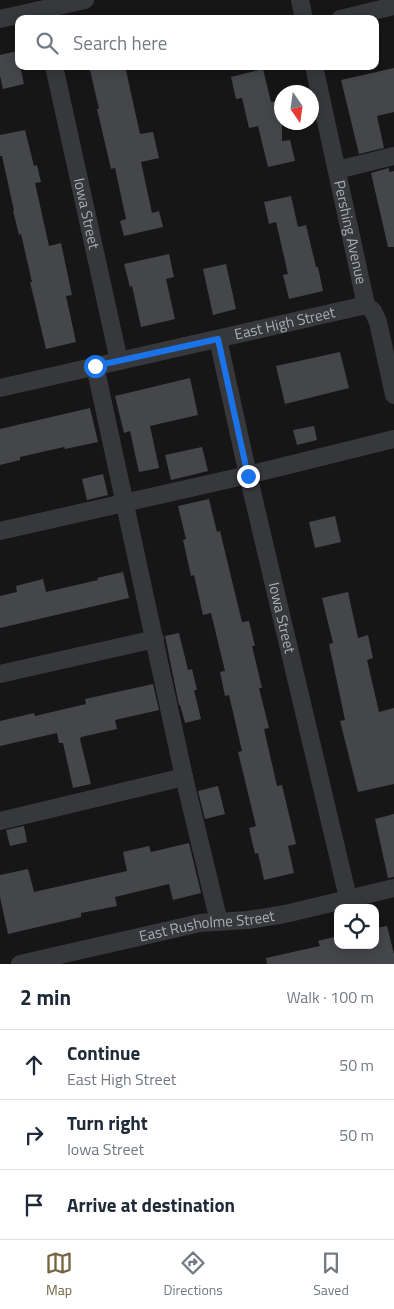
<!DOCTYPE html>
<meta charset="utf-8">
<style>
body{margin:0;font-family:"Titillium Web",sans-serif;background:#f6f6f7;color:#1f2937}
.controls{position:absolute;right:15px;bottom:15px;display:grid;overflow:hidden;border-radius:10px;box-shadow:0 2px 12px #0003}
.controls button{width:45px;height:45px;display:grid;place-items:center;padding:0;border:0;border-bottom:1px solid #e0e1e3;background:#fff;color:#1f2937;font:25px sans-serif}
.compass{position:absolute;left:274px;top:85px;width:45px;height:45px;border-radius:50%;background:#fff;box-shadow:0 2px 12px #0003;rotate:167deg}
.stop{position:absolute;width:15px;height:15px;margin:-11px;border:4px solid #1a73e8;border-radius:50%;background:#fff}
.stop.end{background:#1a73e8;border-color:#fff;box-shadow:0 1px 5px #0008}
.list{margin:0;padding:0;list-style:none}
h2{display:flex;justify-content:space-between;align-items:center;height:65px;margin:0;padding:0 20px;font-size:21px}
h2 small{font-size:16px;font-weight:400;color:#747a83}
.list li{display:grid;grid-template-columns:32px 1fr auto;gap:15px;align-items:center;box-sizing:border-box;height:70px;padding:0 20px;border-top:1px solid #e0e1e3}
.list b{display:block;font-size:19px;white-space:nowrap}
.list p{margin:0;font-size:16px;white-space:nowrap;color:#747a83}
.list em{font-size:16px;font-style:normal;color:#747a83}
.icon{flex:none;width:28px;height:28px;fill:none;stroke:currentColor;stroke-width:2;stroke-linecap:round;stroke-linejoin:round}
.map{position:relative;flex:none;width:394px;height:964px;overflow:hidden}
.search{position:absolute;background:#fff;box-shadow:0 2px 12px #0003;left:15px;right:15px;top:15px;height:55px;display:flex;align-items:center;gap:12px;box-sizing:border-box;padding:0 18px;border-radius:10px;color:#747a83;font-size:19px}
.sheet{height:275px;background:#fff}
nav{display:flex;justify-content:space-around;align-items:center;box-sizing:border-box;height:70px;border-top:1px solid #e0e1e3;background:#fff;font-size:14px;color:#747a83}
nav a{display:grid;justify-items:center;gap:2px}
nav .on{color:#746440}
.map>svg:first-child{display:block}
</style>
<div class="map">
<svg width="394" height="964" viewBox="0 0 394 964">
<rect width="100%" height="100%" fill="#161617"/>
<g fill="#45464a">
<path d="M17,51l2,15h1l4,18 -21,5 -3,-13v-21z"/>
<path d="M89,66h36l15,68 13,-2 6,26 -18,4 11,51 7,-2 4,16 -39,9 -4,-15 6,-2 -11,-51 -4,1 -14,-60h2z"/>
<path d="M394,68v44l-17,4 7,32 -25,6 -18,-74z"/>
<path d="M263,69l8,33 11,-2v41l8,-1 5,21 -27,6 -10,-41 -9,2 -7,-30 -6,1 -5,-22z"/>
<path d="M25,130l9,36 3,-1 4,17 -6,1 14,63 12,-3 11,52 -6,1 10,46 -30,7 -16,-67h2l-11,-48 -2,1 -6,-24h1l-12,-55h-2v-21z"/>
<path d="M389,168v4l5,-1v76h-6l-17,-74z"/>
<path d="M291,196l7,31 8,-2 10,42h2l5,24 -34,8 -6,-24 5,-1 -12,-52 -7,2 -5,-22z"/>
<path d="M169,254l5,23 -8,2 9,40 -34,8 -9,-41 -2,1 -6,-23z"/>
<path d="M226,264l10,45 -23,6 -10,-46z"/>
<path d="M340,352l9,36 -64,16 -9,-38z"/>
<path d="M190,378l8,37 -48,11 9,42 -20,4 -9,-41 -6,2 -9,-37z"/>
<path d="M90,408l8,34 -33,7 -1,-2 -44,10v3l-20,5v-36z"/>
<path d="M314,426l3,14 -20,5 -4,-15z"/>
<path d="M202,447l6,24 -37,9 -6,-25z"/>
<path d="M103,474l5,21 -21,5 -5,-21z"/>
<path d="M209,499l8,33 3,-1 22,91 7,-1 6,25h-3l10,42h-3l10,40 -5,1 13,57 5,-1 14,59 -8,2 6,27 -30,7 -6,-27 -3,1 -6,-26 7,-2 -18,-74 4,-1 -13,-56 -4,1 -5,-24 5,-1 -14,-58 -8,2 -9,-40 -3,1 -8,-36 3,-1 -8,-33z"/>
<path d="M335,516l6,26 -26,6 -6,-26z"/>
<path d="M123,572l6,26 -129,30v-32l17,-4 -1,-6 27,-7 3,13 52,-12 -1,-2z"/>
<path d="M348,592l10,46 10,-3 5,23 -6,2 12,52 15,-4v76l-36,8 -18,-71 5,-1 -16,-76 4,-1 -11,-45z"/>
<path d="M179,633l9,37 4,-1 5,21h-3l7,29 -16,4 -5,-18h-1l-14,-69z"/>
<path d="M153,684l6,26 -44,10 2,9 -36,8 -1,2 11,45 -18,4 -10,-45h-4l-2,-10 -57,13v-25l34,-8 1,3 51,-12 -1,-5z"/>
<path d="M218,786l7,28 -20,5 -7,-28z"/>
<path d="M394,814v63l-6,1 -13,-59z"/>
<path d="M24,826l3,16 -17,4 -4,-16z"/>
<path d="M189,843l12,50 -28,7 -4,-16 -54,13 2,9 -36,7v4l-73,17 -8,-37v-22l28,-6 6,23 93,-21 -4,-19 26,-6 2,6z"/>
<path d="M387,926l7,28v10h-127l-1,-6 54,-12 -2,-5 20,-5v9h37v-17z"/>
</g>
<g fill="none" stroke-linecap="round" stroke-linejoin="round">
<g stroke="#37383c" stroke-width="18">
<path d="M300,0l4,19"/>
<path d="M0,19l85,-19"/>
<path d="M340,19l54,-13"/>
<path id="s1" d="M54,66l65,295"/>
<path id="s2" d="M314,66l52,239 7,6 5,11 16,73"/>
<path d="M337,170l57,-14"/>
<path id="s3" d="M218,339l30,136 100,423"/>
<path d="M95,366l89,411 35,145"/>
<path id="s4" d="M0,388l366,-83"/>
<path d="M0,531l248,-56 146,-36"/>
<path d="M0,674l155,-35"/>
<path d="M0,821l184,-44"/>
<path id="s5" d="M20,964l180,-41 48,-3 37,-6 109,-26"/>
</g>
</g>
<g fill="none" stroke-linecap="round" stroke-linejoin="round">
<path stroke="#1a73e8" stroke-width="6" d="M95,366l123,-27 30,137"/>
</g>
<g text-anchor="middle" stroke-width="4" stroke-linejoin="round" paint-order="stroke">
<g font-size="15" fill="#a9adb6" stroke="#111112">
<text dy="5" stroke="none"><textPath href="#s1" startOffset="151">Iowa Street</textPath></text>
<text dy="5" stroke="none"><textPath href="#s2" startOffset="170">Pershing Avenue</textPath></text>
<text dy="5" stroke="none"><textPath href="#s4" startOffset="292">East High Street</textPath></text>
<text dy="5" stroke="none"><textPath href="#s3" startOffset="286">Iowa Street</textPath></text>
<text dy="5" stroke="none"><textPath href="#s5" startOffset="191">East Rusholme Street</textPath></text>
</g>
</g>
</svg>
<div class="controls">
<button><svg class="icon" aria-label="locate" viewBox="0 0 24 24"><circle cx="12" cy="12" r="6"/><path d="M12 2v4M12 18v4M2 12h4M18 12h4"/></svg></button>
</div>
<svg class="compass" viewBox="-18 -18 36 36"><path d="M0-13l5 13h-10z" fill="#e53935"/><path d="M0 13l5-13h-10z" fill="#747a83"/></svg>
<div class="stop" style="left:95px;top:366px"></div>
<div class="stop end" style="left:248px;top:476px"></div>
<div class="search"><svg class="icon" aria-label="search" viewBox="0 0 24 24"><circle cx="10" cy="10" r="6"/><path d="M15 15l6 6"/></svg>Search here</div>
</div>
<section class="sheet">
<h2>2 min<small>Walk · 100 m</small></h2>
<ul class="list">
<li><svg class="icon" aria-label="ahead" viewBox="0 0 24 24"><path d="M12 20V5M6 11l6-6 6 6"/></svg><div><b>Continue</b><p>East High Street</p></div><em>50 m</em></li>
<li><svg class="icon" aria-label="right" viewBox="0 0 24 24"><path d="M7 20v-9h11M14 6l5 5-5 5"/></svg><div><b>Turn right</b><p>Iowa Street</p></div><em>50 m</em></li>
<li><svg class="icon" aria-label="arrive" viewBox="0 0 24 24"><path d="M6 21V4h12l-3 4 3 4H6"/></svg><div><b>Arrive at destination</b></div></li>
</ul>
</section>
<nav>
<a class="on"><svg class="icon" aria-label="map" viewBox="0 0 24 24"><path d="M3 6l6-2 6 2 6-2v14l-6 2-6-2-6 2zM9 4v14M15 6v14"/></svg>Map</a>
<a><svg class="icon" aria-label="directions" viewBox="0 0 24 24"><path d="M12 3l9 9-9 9-9-9zM9 14v-3h6M13 9l2 2-2 2"/></svg>Directions</a>
<a><svg class="icon" aria-label="saved" viewBox="0 0 24 24"><path d="M7 4h10v16l-5-4-5 4z"/></svg>Saved</a>
</nav>
